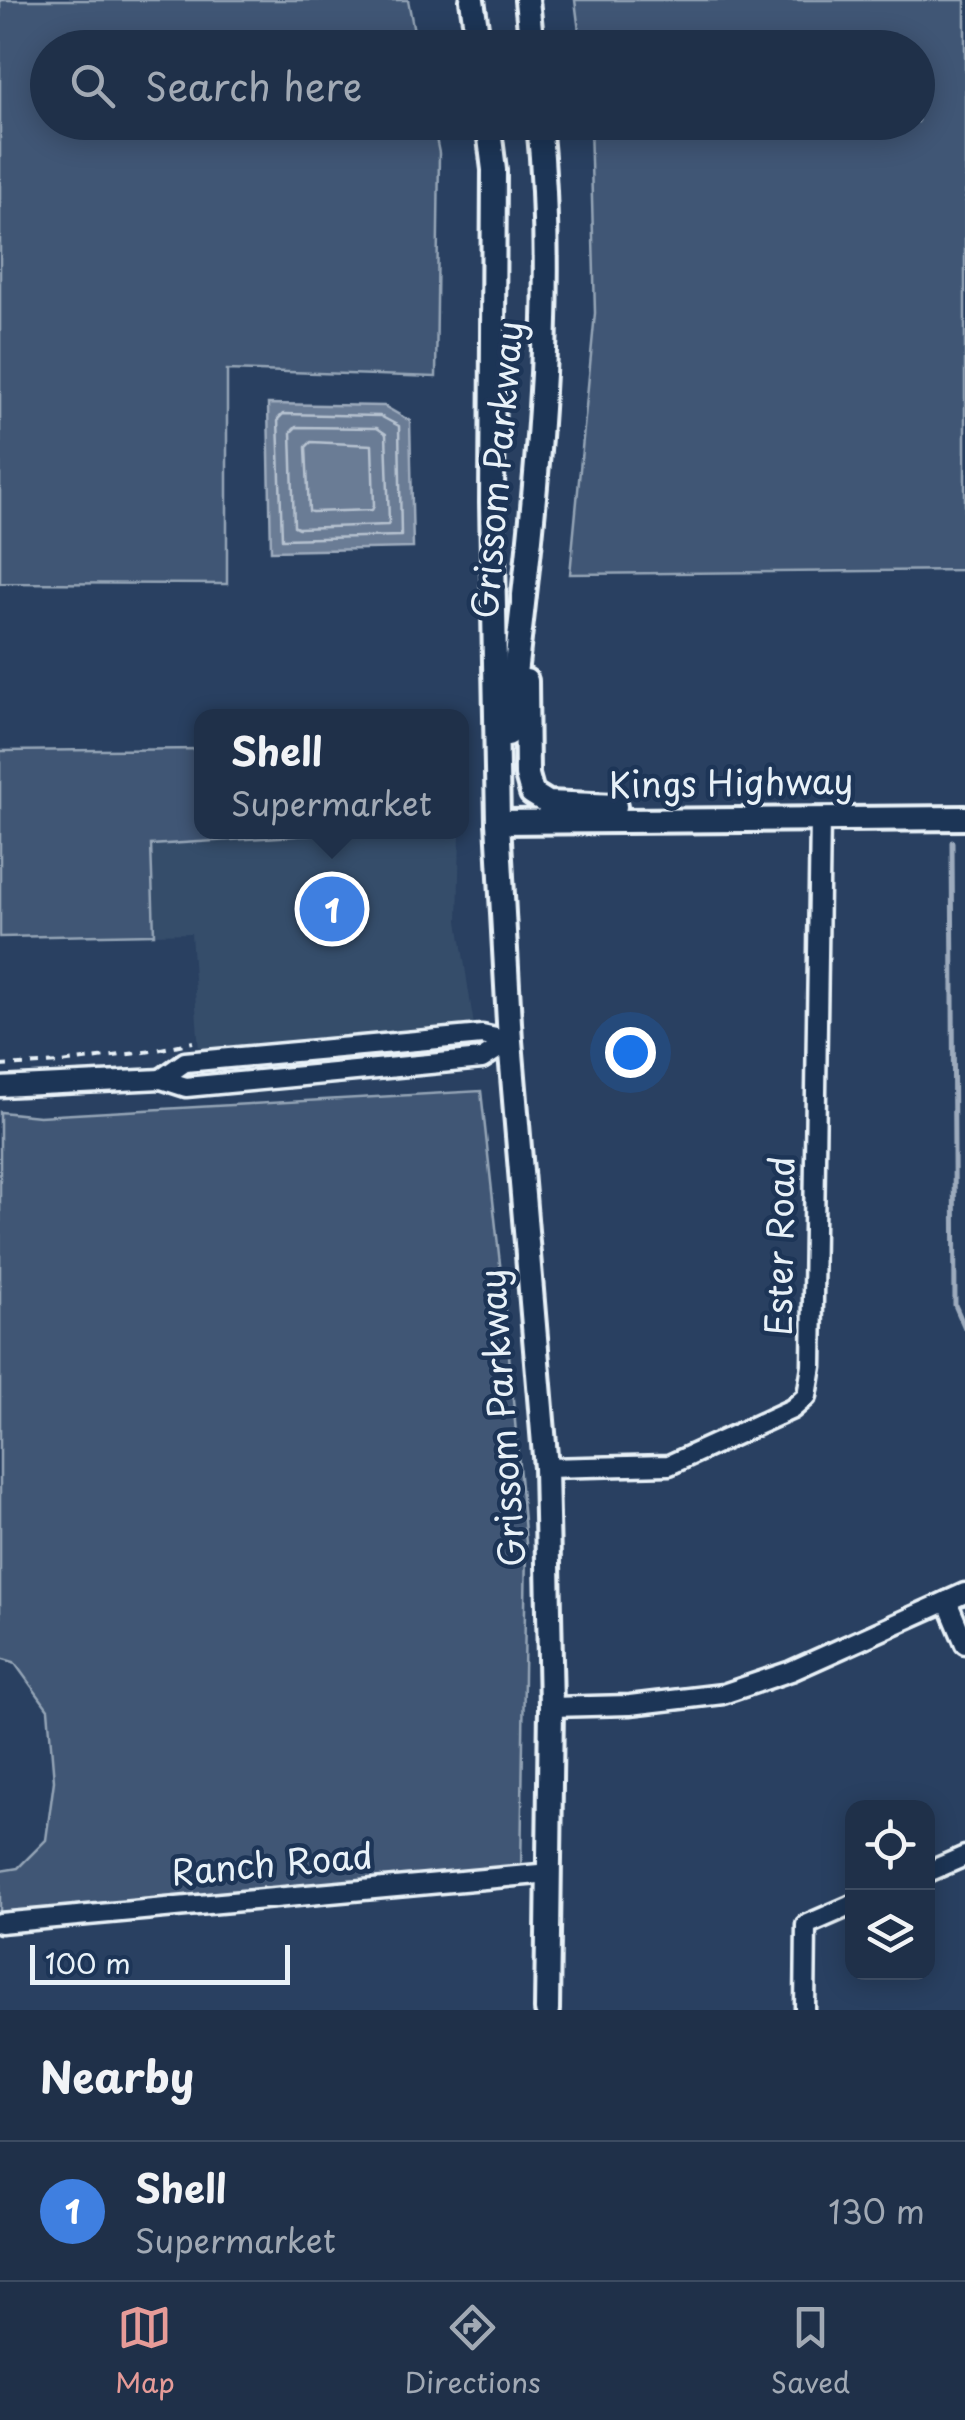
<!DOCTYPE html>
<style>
body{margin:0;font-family:"Playpen Sans",sans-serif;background:#273850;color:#f1f3f6}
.controls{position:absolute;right:30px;bottom:30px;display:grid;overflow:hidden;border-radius:20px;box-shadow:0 5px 25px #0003}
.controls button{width:90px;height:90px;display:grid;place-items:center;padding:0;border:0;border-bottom:2px solid #3c4b61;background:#1f3049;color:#f1f3f6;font:50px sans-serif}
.scale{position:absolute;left:30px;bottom:25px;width:260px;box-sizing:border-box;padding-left:10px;border:5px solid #e8f1f8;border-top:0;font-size:28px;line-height:35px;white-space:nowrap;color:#e8f1f8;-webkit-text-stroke:8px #1d3557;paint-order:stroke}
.you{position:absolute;left:630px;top:1052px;width:35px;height:35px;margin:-25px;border:8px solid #fff;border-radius:50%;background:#1a73e8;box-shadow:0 0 0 15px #1a73e833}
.badge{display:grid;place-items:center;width:65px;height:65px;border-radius:50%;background:#e69b98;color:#fff;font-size:32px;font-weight:700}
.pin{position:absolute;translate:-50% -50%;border:5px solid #fff;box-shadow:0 2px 10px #0006}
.popup{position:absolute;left:194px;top:709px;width:275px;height:130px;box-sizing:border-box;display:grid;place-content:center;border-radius:20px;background:#1f3049;filter:drop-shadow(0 2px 8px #0005);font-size:32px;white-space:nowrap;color:#a1a9b4}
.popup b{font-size:38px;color:#f1f3f6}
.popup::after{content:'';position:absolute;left:50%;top:100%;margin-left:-20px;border:20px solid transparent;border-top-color:#1f3049}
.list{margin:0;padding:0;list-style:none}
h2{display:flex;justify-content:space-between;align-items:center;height:130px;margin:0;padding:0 40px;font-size:42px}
h2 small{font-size:32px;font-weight:400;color:#a1a9b4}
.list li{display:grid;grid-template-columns:65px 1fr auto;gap:30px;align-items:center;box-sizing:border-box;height:140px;padding:0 40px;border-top:2px solid #3c4b61}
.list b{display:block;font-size:38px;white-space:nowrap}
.list p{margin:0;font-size:32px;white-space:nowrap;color:#a1a9b4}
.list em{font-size:32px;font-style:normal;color:#a1a9b4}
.icon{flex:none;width:55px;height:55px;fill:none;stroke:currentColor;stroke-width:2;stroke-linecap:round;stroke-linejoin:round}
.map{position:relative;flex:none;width:965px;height:2010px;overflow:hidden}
.search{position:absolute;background:#1f3049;box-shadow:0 5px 25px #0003;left:30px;right:30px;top:30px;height:110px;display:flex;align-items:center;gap:25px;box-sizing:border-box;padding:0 35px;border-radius:55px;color:#a1a9b4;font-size:38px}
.sheet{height:270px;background:#1f3049}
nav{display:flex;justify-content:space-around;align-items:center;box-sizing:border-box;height:140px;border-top:2px solid #3c4b61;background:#1f3049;font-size:28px;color:#a1a9b4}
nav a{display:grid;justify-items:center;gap:5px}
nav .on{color:#e69b98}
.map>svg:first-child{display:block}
</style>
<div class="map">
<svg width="965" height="2010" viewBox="0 0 965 2010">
<rect width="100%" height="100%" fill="#294061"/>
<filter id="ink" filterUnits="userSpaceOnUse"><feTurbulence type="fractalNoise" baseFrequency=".01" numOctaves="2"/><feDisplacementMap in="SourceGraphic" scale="20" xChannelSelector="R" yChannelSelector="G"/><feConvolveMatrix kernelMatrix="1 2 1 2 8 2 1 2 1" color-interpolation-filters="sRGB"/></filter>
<g filter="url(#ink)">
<path fill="#364d6b" d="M360,832h100l-2,89 16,105 -275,25 -8,-118 -37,1 -3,-89z"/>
<g fill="#415774" stroke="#94a4b6" stroke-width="2.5">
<path d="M0,0h408l9,47 -369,1v74l385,1 6,30 -3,224 -209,-7v214l-227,-1z"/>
<path d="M575,0h390v570l-395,4 25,-261 -5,-190 328,-1v-74l-337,-1z"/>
<path d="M202,749v83h158l-209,13 3,89 -154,3v-186z"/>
<path d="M481,1091l23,209 22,243 -5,330 -521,40v-42l18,-3 28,-28 8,-59 -6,-72 -34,-47 -14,-4v-546l39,4z"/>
</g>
<path fill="#6b7c95" stroke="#9dabbd" stroke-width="2.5" d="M268,404l116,2 26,15 3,127 -142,3z"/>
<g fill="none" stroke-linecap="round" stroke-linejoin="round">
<g stroke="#b6c2d0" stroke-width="2.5">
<path d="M283,414l97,2 19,10 2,110 -119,3 -4,-120z"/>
<path d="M296,427l81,1 9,6 3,87 -1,4 -90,3 -4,-2 -3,-94z"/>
<path d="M311,442l61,3 2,61 -2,4 -60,2 -3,-1 -3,-64z"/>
</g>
<path stroke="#9dabbd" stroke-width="5" d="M952,842l3,463 10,23"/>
<defs>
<g id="street">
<path d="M161,1079l24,-17 297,-27 28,6"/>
<path d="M0,1087l161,-8 25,8 296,-28 28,-18"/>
<path d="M546,1468l123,-3 123,-56 15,-13 5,-30 8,-548"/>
<path d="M947,1601l18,43"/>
<path d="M551,1707l79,-2 93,-11 68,-23 174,-78"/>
<path d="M928,1872l37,-16"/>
<path d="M0,1923l550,-50"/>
<path d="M805,2010l1,-85 46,-20"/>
</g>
<g id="secondary">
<path d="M472,0l7,48"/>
<path d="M527,0l5,48"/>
<path d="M488,122l6,48 -2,333 6,319 12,219 36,427 5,239 -4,303"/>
<path d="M526,681l1,94 5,18 16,10 67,3"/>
<path d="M508,734c23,-199 51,-411 31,-612"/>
<path d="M498,822l467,-4"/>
</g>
</defs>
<use href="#street" stroke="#e8f1f8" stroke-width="25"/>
<use href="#secondary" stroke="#e8f1f8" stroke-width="30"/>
<path stroke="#e8f1f8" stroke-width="4" stroke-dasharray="8 8" stroke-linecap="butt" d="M0,1066l61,-3 91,-12 41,-9"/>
<use href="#street" stroke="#1d3557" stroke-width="18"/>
<use href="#secondary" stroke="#1d3557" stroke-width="22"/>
</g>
</g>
<g text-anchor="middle" stroke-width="9" stroke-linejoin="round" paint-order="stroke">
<g font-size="35" fill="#e8f1f8" stroke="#1d3557">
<text transform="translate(498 470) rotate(-85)" y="12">Grissom Parkway</text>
<text transform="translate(731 784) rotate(-1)" y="12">Kings Highway</text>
<text transform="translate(781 1246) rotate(-89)" y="12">Ester Road</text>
<text transform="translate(503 1418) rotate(-94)" y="12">Grissom Parkway</text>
<text transform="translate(272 1865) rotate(-5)" y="12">Ranch Road</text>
</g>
</g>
</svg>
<div class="controls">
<button><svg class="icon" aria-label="locate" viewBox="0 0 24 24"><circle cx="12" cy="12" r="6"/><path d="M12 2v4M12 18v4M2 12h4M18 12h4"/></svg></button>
<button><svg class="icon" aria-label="layers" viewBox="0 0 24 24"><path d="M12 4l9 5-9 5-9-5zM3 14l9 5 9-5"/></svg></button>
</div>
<div class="scale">100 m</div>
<div class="you"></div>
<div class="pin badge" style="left:332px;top:909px;background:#3f7fe0">1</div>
<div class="popup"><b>Shell</b>Supermarket</div>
<div class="search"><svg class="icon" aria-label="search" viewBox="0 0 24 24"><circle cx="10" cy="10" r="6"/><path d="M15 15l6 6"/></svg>Search here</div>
</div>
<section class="sheet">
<h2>Nearby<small></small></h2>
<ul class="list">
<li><span class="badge" style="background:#3f7fe0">1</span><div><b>Shell</b><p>Supermarket</p></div><em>130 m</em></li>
</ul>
</section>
<nav>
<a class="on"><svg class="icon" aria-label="map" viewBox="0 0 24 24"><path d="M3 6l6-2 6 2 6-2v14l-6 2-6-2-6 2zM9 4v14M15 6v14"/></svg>Map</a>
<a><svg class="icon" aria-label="directions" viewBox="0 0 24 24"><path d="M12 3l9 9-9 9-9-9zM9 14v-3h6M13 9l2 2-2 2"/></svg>Directions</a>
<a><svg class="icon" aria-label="saved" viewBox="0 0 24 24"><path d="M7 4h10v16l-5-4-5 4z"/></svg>Saved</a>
</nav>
